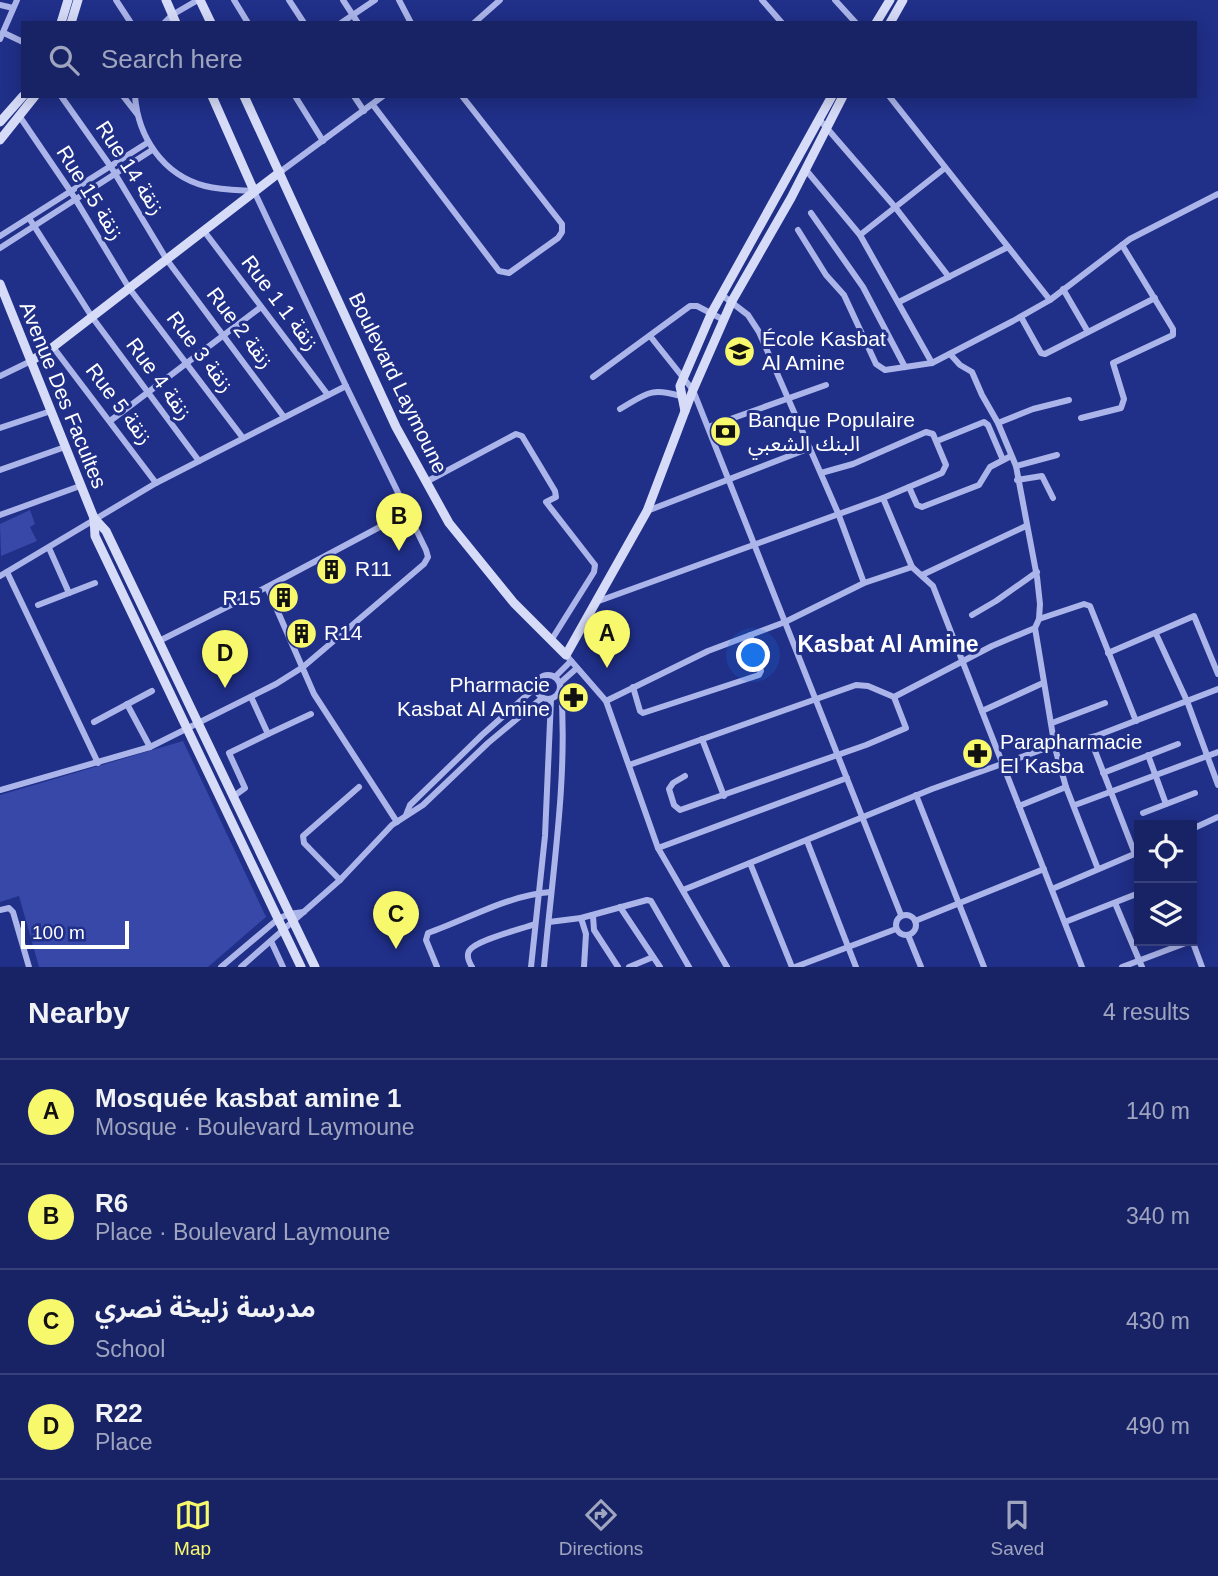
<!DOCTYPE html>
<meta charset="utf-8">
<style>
body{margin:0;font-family:Arial,"Noto Sans Arabic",sans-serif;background:#212b6c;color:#f1f3f6}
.controls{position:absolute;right:21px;bottom:21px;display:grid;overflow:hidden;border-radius:0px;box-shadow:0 4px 18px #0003}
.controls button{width:63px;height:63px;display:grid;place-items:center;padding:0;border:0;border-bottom:2px solid #36407a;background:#182366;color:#f1f3f6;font:35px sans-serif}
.scale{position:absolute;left:21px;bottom:18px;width:108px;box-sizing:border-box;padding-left:7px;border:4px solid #fff;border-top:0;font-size:19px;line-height:24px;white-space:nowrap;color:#fff;-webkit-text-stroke:5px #202f88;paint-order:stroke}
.you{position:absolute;left:754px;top:656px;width:24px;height:24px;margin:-18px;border:5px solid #fff;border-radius:50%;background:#1a73e8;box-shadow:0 0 0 10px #1a73e833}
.badge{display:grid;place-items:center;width:46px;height:46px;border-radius:50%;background:#f7f86b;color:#111;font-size:23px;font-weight:700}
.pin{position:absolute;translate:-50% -58px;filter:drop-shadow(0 2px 4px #0008)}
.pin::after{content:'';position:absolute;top:37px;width:24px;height:21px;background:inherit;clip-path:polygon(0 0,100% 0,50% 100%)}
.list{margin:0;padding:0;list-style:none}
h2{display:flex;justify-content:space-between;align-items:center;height:91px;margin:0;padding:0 28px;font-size:30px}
h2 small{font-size:23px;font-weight:400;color:#9fa4bf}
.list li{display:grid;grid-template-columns:46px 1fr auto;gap:21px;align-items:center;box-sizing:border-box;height:105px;padding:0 28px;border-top:2px solid #36407a}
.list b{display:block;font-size:26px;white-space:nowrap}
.list p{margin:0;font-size:23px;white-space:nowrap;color:#9fa4bf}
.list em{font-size:23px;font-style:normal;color:#9fa4bf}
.icon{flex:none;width:38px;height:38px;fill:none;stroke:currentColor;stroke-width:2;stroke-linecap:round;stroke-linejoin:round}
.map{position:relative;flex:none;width:1218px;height:967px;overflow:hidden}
.search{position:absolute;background:#182366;box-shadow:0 4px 18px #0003;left:21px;right:21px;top:21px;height:77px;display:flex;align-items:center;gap:18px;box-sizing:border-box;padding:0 24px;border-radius:0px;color:#9fa4bf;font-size:26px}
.sheet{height:511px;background:#182366}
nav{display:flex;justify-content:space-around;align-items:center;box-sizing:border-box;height:98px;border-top:2px solid #36407a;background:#182366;font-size:19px;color:#9fa4bf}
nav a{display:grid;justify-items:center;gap:4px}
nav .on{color:#f7f86b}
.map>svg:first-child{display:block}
</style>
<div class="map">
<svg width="1218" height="967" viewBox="0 0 1218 967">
<rect width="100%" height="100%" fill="#202f88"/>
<g fill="#3748a8">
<path d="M30,510l5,14 -5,3 7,14 -36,15 -1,-32z"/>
<path d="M183,741l83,176 -58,50h-169l-20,-71 -19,6v-107z"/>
</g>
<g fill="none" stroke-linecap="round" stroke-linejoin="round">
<g stroke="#abb5ea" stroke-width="6">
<path d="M116,0l15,23"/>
<path d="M234,0l14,23"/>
<path d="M289,0l15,23"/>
<path d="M343,0l15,23"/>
<path d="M399,0l12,23"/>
<path d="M762,0l20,23"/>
<path d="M835,0l21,23"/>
<path d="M0,5l13,3"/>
<path d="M164,23l8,-8 26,-15"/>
<path d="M341,23l34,-23"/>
<path d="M474,23l26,-23"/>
<path d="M4,33l19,9"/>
<path d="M0,39l17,-39"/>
<path d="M61,96l50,71 56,93 117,157"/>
<path d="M123,96l14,18"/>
<path d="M295,96l28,45"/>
<path d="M354,96l10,15"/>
<path d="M889,96l161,204"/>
<path d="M373,105l126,166 10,2 49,-35 4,-6v-8l-100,-128"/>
<path d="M20,117l51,75 58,96 114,150"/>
<path d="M819,119l76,88 54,70"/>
<path d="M806,170l54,65 72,128"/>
<path d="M280,172l103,-76"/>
<path d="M811,213l52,74 42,80"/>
<path d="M29,218l63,99 107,144"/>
<path d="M798,230l28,45 18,20 32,69 9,6 47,-7 81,-42 37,-21 80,-61 88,-45"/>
<path d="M204,231l124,164"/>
<path d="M860,235l85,-67"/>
<path d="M0,236l147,-93"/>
<path d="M0,248l152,-98"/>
<path d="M1063,289l25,43"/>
<path d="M722,295l26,20 11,17 79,181 26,70"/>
<path d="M899,302l109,-55"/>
<path d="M1021,317l20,36 4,1 110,-56"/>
<path d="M650,336l43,54 208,525"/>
<path d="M53,347l103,136"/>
<path d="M950,354l10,11 12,7 10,23 16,28 18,43 21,111 3,27 -1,15 -4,9"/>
<path d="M0,376l31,-15"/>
<path d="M593,377l97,-71h7l27,14"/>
<path d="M620,409c26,-15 30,-22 60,-13"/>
<path d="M1081,418l40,-10 3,-9 -11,-36 60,-28v-6l-51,-84"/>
<path d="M110,421l151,-114"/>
<path d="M998,423l35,-14 36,-9"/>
<path d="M708,427l118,-42"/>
<path d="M0,428l51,-17"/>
<path d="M937,441l47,-19 4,3 15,35"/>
<path d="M1016,466l41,-11"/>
<path d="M0,470l65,-23"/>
<path d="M1017,480l25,-4 11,22"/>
<path d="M426,482l90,-48 6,2 33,55 1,6 -10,5 49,63 -1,7 -42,67"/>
<path d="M909,487l8,18 5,2 57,-22 11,-18 21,-11"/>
<path d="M883,498l29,69 21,19 149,381"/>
<path d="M647,511l163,-63"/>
<path d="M0,515l80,-29"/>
<path d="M49,548l20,45"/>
<path d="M7,572l91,191"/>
<path d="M922,575l104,-49"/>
<path d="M0,576l156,-93 190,-97"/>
<path d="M267,587l47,107 83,128"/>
<path d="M596,602l287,-104 59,-25 4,-8 -13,-31 -7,-2 -73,32 -32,9"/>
<path d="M38,605l57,-22"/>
<path d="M972,615l24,-14 41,-29"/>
<path d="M1039,619l45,-15 6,2 46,115"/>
<path d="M1156,634l31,67 31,84"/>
<path d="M159,641l108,-54 139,-74"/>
<path d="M1108,653l86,-37 24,58"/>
<path d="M566,655l40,46 52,147 69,119"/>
<circle cx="548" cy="687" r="12"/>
<path d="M555,677l16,-16"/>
<path d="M560,683l17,-15"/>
<path d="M633,687l7,24 3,2 116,-38 2,-4 -11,-36"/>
<path d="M606,701l102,-50 77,-29 79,-39 48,-16"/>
<path d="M127,704l23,43"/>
<path d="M982,711l61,-28"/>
<path d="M94,722l58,-31"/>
<path d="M1052,723l53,-20"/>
<path d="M268,734l43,-20"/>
<path d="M1090,738l45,116"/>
<path d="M702,739l22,57"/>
<path d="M1148,755l18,49"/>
<path d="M629,765l227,-80 12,1 26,11 98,-51 43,-18 20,120 11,39 32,82"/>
<path d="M1103,773l75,-29"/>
<path d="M685,776l-12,7 -4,6 5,16 6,5 186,-65 40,-17 -12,-31"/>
<path d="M0,790l150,-43 126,-63 27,-17 121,-103 4,-7 -2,-7 -80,-164 -92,-195c-16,-1 -33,-1 -49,-5 -42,-11 -67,-49 -70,-90"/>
<path d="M916,795l68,172"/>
<path d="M234,796l11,-8 -16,-35 39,-19 -17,-37"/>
<path d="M1075,805l143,-53"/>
<path d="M1019,806l47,-19"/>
<path d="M1143,813l52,-20"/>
<path d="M406,815l4,-10 72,-70 54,-48"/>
<path d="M1192,829l26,-12"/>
<path d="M807,841l49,126"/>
<path d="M658,848l189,-70"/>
<path d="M750,863l42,104"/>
<path d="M340,880l-36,-37 -1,-7 56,-49"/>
<path d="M1052,889l87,-37"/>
<path d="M683,890l249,-101 109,-39 55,-14 122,-47"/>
<path d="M1115,903l27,64"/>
<path d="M620,907l40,60"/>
<path d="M0,910l9,-2 4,4 16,55"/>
<circle cx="906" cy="925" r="10"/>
<path d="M593,916l1,14 24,37"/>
<path d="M915,921l129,-52"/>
<path d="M549,922l32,-4"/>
<path d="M1065,922l74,-29"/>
<path d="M908,935l13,32"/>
<path d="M1192,940l10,27"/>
<path d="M271,941l12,26"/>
<path d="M221,967l57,-48 11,-5 15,-2"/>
<path d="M241,967l99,-87 52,-55 31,-20 65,-62 54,-45"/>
<path d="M437,967l-11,-27 2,-7c40,-14 81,-38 123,-41"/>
<path d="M472,967c-3,-5 -6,-11 -3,-16 6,-11 53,-22 66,-27"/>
<path d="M531,967l14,-131 6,-137"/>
<path d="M544,967c8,-93 24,-187 17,-280"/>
<path d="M584,967l2,-33 -5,-16 66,-18 4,1 38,66"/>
<path d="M629,967l24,-10"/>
<path d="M795,967l101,-38"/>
<path d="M1122,967l69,-26"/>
</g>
<g stroke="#d6dbf8" stroke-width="9">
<path d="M166,0l10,23"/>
<path d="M200,0l11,23"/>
<path d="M61,23l7,-23"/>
<path d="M71,23l7,-23"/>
<path d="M876,23l14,-23"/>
<path d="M890,23l13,-23"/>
<path d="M212,96l42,95"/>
<path d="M244,96l152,331 53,96 65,80 52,52 81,-144 46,-121 39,-89 59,-103 52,-102"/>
<path d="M0,122l23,-26"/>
<path d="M0,140l35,-44"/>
<path d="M0,284l94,234 12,13 209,436"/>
<path d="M31,361l22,-14 227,-175"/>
<path d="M685,411l-5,-25 31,-72 121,-218"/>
<path d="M94,518l1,18 206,431"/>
</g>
</g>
<defs>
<symbol id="school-disc" viewBox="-11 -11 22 22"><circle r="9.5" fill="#f7f86b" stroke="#202f88"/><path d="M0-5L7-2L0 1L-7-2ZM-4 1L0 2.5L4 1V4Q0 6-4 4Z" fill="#111"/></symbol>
<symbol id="bank-disc" viewBox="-11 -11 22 22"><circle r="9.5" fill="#f7f86b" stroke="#202f88"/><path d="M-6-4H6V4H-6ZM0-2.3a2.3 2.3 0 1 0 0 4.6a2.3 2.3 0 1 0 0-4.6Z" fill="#111"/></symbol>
<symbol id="building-disc" viewBox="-11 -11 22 22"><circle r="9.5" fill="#f7f86b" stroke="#202f88"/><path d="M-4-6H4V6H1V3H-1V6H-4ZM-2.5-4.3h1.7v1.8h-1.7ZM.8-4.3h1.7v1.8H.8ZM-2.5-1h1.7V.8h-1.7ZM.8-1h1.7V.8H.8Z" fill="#111"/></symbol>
<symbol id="pharmacy-disc" viewBox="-11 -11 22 22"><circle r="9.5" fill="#f7f86b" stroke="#202f88"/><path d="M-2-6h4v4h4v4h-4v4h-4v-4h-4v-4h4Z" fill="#111"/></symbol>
</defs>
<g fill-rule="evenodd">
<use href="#school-disc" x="722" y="334" width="35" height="35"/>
<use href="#bank-disc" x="708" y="414" width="35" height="35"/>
<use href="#building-disc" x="314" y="552" width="35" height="35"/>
<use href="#building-disc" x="266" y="580" width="35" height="35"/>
<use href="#building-disc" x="284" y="616" width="35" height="35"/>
<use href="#pharmacy-disc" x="556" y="680" width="35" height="35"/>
<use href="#pharmacy-disc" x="960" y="736" width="35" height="35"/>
</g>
<g text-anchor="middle" stroke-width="6" stroke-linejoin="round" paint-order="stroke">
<g font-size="21" fill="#fff" stroke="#202f88">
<text transform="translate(130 168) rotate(57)" y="7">Rue 14 زنقة</text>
<text transform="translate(90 193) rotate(58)" y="7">Rue 15 زنقة</text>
<text transform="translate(280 303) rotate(53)" y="7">Rue 1 زنقة 1</text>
<text transform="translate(240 328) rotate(53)" y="7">Rue 2 زنقة</text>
<text transform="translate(200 352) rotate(53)" y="7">Rue 3 زنقة</text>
<text transform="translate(159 379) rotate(54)" y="7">Rue 4 زنقة</text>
<text transform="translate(398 383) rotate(64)" y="7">Boulevard Laymoune</text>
<text transform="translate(63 395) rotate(68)" y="7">Avenue Des Facultes</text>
<text transform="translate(119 404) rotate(53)" y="7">Rue 5 زنقة</text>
</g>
<g font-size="21" fill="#fff" stroke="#202f88" text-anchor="start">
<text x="762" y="346">École Kasbat<tspan x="762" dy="24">Al Amine</tspan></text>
<text x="748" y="427">Banque Populaire<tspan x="748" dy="24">البنك الشعبي</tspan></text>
<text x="355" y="576">R11</text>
<text x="261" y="605" text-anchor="end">R15</text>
<text x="324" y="640">R14</text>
<text x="550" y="692" text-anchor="end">Pharmacie<tspan x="550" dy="24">Kasbat Al Amine</tspan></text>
<text x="1000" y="749">Parapharmacie<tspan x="1000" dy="24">El Kasba</tspan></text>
</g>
<g font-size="23" font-weight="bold" fill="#fff" stroke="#202f88">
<text x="888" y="652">Kasbat Al Amine</text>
</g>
</g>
</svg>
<div class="controls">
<button><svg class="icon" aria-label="locate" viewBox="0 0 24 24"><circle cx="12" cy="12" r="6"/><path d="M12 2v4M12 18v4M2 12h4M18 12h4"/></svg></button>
<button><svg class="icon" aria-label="layers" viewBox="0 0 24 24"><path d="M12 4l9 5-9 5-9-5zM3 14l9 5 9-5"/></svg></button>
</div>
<div class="scale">100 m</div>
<div class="you"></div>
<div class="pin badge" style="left:607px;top:668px">A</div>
<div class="pin badge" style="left:399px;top:551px">B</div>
<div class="pin badge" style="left:396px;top:949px">C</div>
<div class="pin badge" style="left:225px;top:688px">D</div>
<div class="search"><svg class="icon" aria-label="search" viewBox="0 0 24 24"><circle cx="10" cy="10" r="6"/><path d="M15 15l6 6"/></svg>Search here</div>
</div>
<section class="sheet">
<h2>Nearby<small>4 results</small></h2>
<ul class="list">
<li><span class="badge">A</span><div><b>Mosquée kasbat amine 1</b><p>Mosque · Boulevard Laymoune</p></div><em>140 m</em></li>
<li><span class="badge">B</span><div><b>R6</b><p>Place · Boulevard Laymoune</p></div><em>340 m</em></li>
<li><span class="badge">C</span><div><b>مدرسة زليخة نصري</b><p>School</p></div><em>430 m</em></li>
<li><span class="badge">D</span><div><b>R22</b><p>Place</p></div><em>490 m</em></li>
</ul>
</section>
<nav>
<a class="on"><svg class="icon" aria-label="map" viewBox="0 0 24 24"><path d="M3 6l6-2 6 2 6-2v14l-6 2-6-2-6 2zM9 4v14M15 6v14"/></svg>Map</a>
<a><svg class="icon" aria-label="directions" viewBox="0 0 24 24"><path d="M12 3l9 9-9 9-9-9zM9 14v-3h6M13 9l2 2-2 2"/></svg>Directions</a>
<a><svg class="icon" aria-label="saved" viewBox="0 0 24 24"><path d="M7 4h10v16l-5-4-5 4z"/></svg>Saved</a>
</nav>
